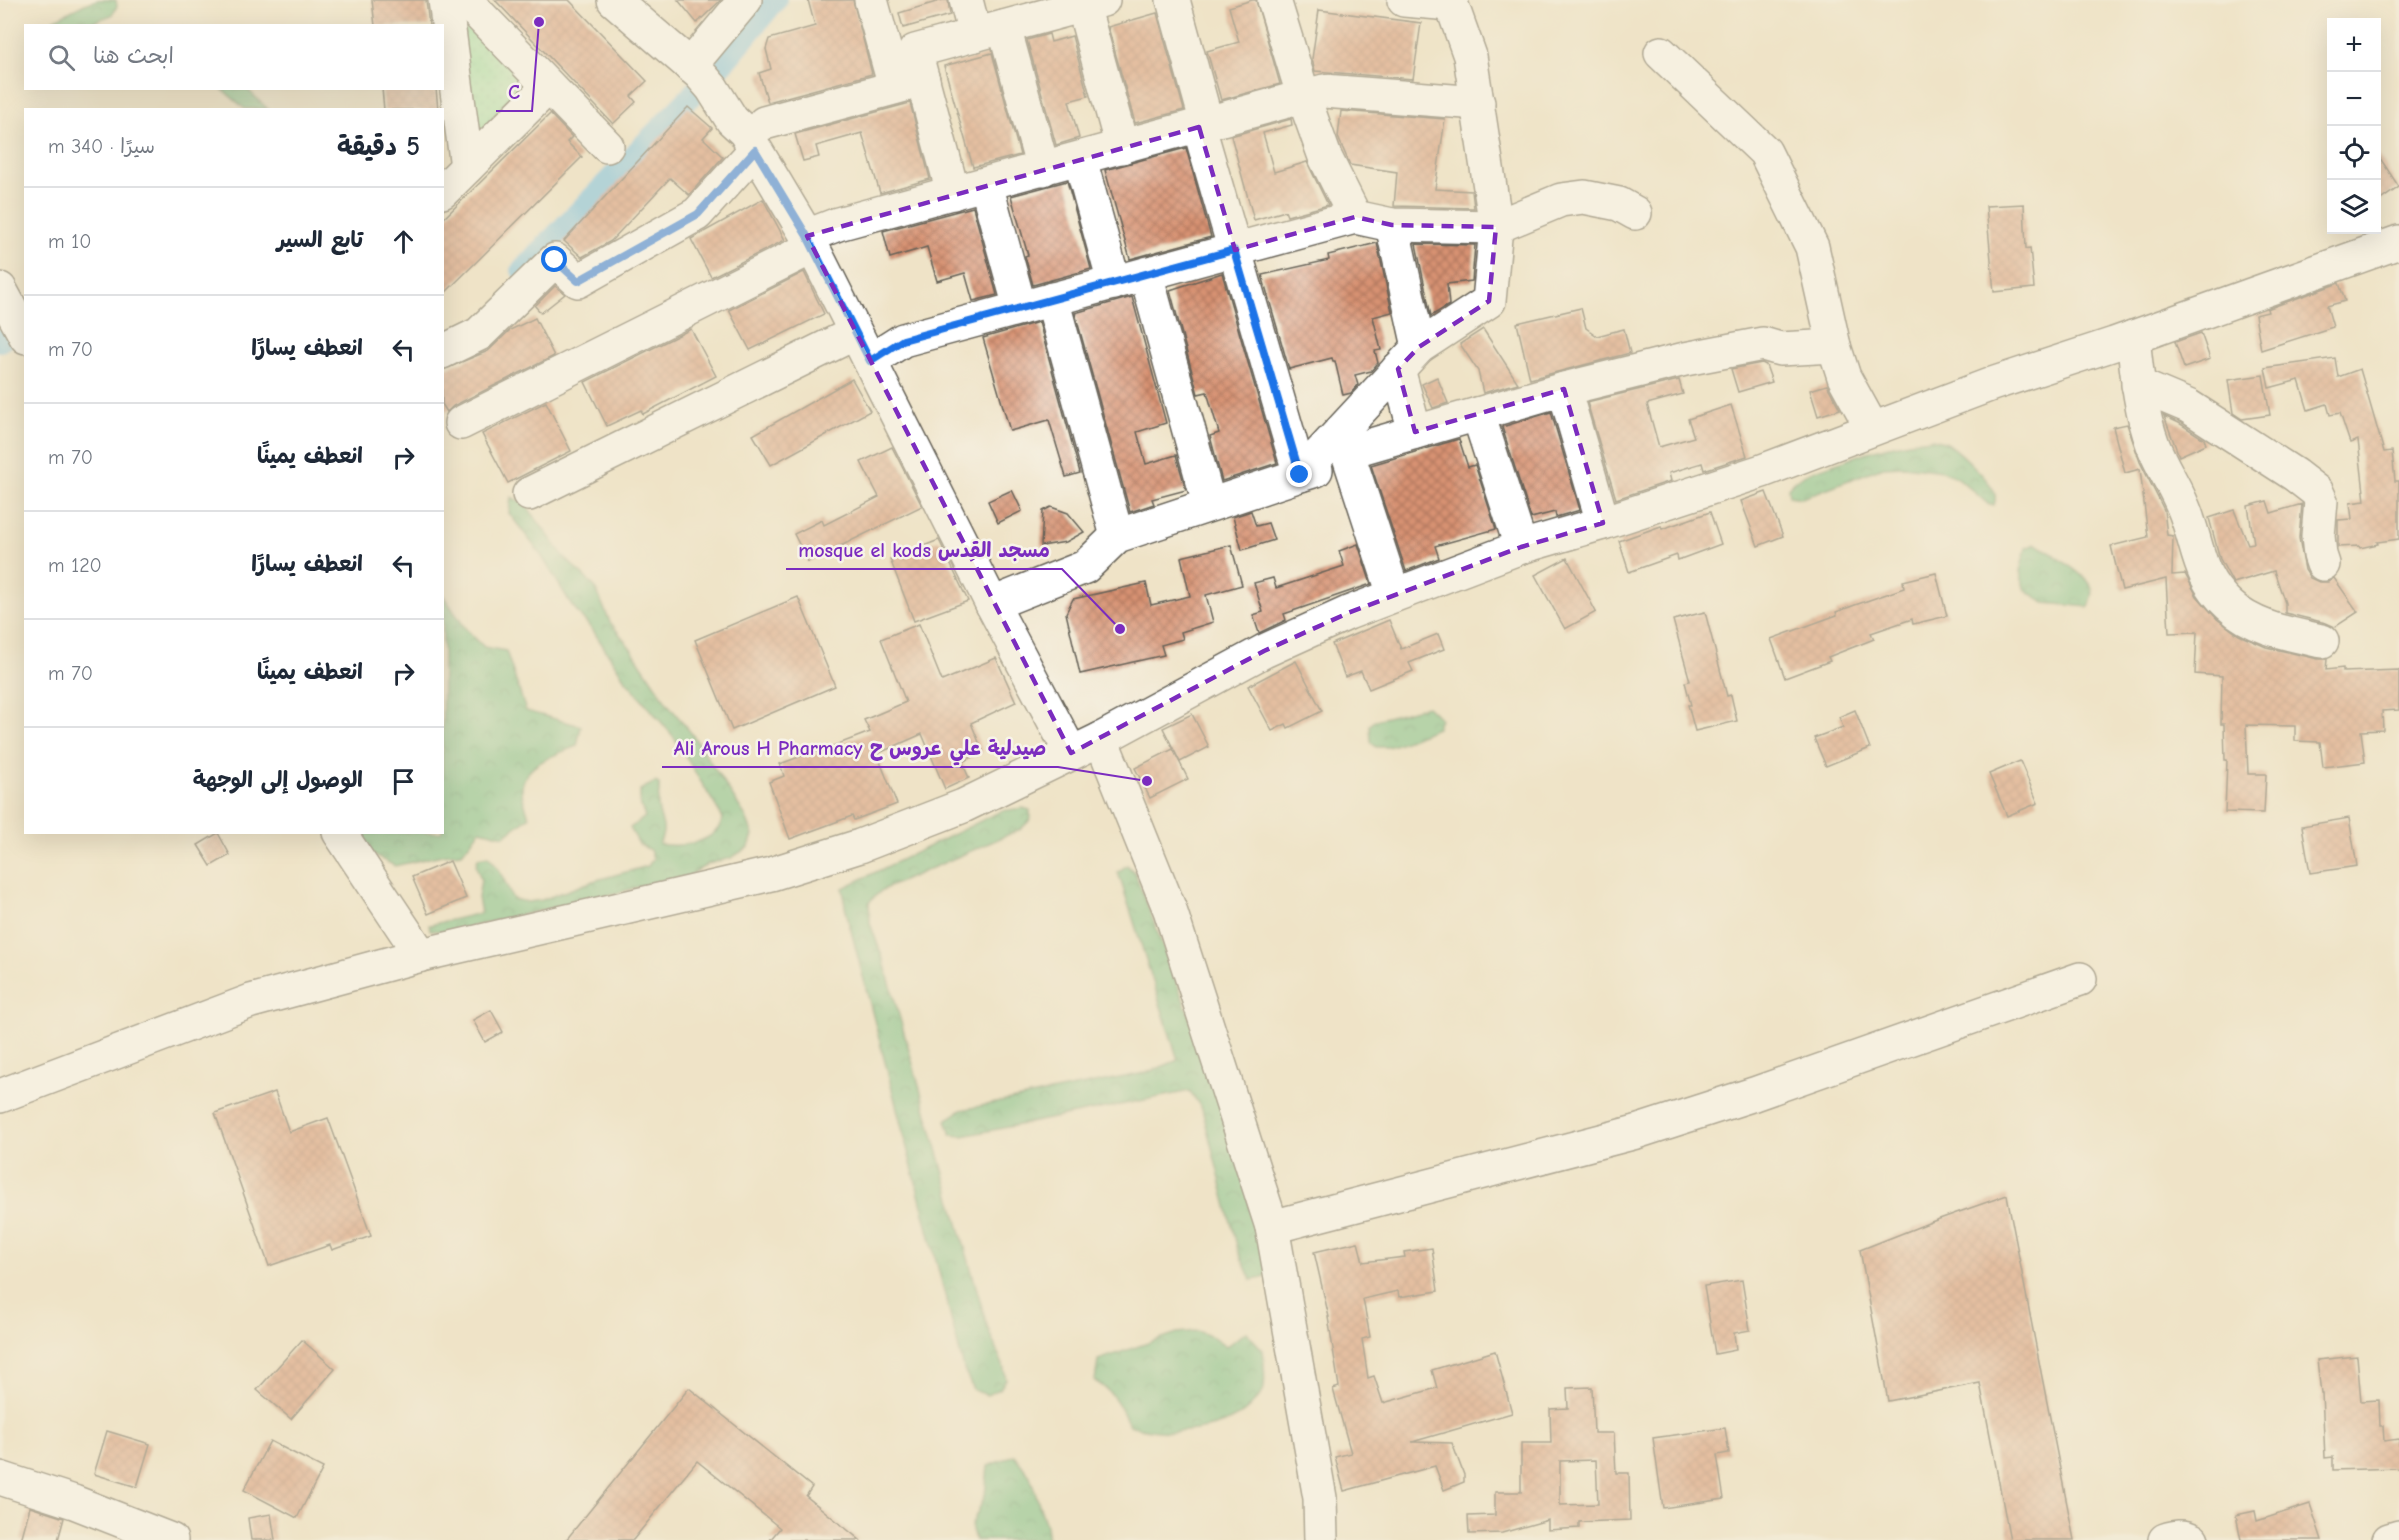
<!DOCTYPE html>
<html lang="ar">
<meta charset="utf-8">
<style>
body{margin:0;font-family:"Comic Neue","Playpen Sans Arabic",sans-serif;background:#f2f2f3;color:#1f2937;direction:rtl}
.controls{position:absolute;right:18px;top:18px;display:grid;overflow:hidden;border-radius:0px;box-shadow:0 6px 24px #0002}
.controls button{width:54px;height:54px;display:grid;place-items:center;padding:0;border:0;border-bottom:2px solid #e0e1e3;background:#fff;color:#1f2937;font:30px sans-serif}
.stop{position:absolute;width:18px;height:18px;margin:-14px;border:4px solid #1a73e8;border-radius:50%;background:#fff}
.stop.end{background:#1a73e8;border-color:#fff;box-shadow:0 2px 6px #0008}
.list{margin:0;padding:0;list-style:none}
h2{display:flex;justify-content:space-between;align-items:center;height:78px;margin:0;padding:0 24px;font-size:26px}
h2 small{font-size:20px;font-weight:400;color:#747a83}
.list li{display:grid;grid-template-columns:39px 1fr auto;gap:18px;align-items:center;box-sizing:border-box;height:108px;padding:0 24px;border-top:2px solid #e0e1e3}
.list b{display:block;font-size:22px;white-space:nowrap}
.list em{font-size:20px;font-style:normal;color:#747a83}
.icon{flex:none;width:33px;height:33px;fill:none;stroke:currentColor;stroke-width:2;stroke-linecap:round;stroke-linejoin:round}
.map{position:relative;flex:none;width:2399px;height:1540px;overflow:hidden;direction:ltr}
.search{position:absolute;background:#fff;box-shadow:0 6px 24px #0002;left:24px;top:24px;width:420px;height:66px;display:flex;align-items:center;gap:15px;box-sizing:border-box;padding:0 21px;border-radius:0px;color:#747a83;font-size:22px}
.panel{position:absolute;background:#fff;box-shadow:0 6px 24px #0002;left:24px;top:108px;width:420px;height:726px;border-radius:0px;direction:rtl}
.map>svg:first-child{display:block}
</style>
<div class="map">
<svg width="2399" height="1540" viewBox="0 0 2399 1540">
<defs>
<pattern id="forest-crowns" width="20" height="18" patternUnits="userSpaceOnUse" patternTransform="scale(1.5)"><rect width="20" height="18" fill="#73be85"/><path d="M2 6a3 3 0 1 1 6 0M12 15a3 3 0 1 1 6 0" fill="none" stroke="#5e9a6c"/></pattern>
<pattern id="garden-dots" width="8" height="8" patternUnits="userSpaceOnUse" patternTransform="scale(1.5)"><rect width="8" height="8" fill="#8fdf9e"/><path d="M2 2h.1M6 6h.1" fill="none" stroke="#7bbf88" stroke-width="1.8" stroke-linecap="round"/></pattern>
<pattern id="building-cross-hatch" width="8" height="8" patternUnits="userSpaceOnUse" patternTransform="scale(1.5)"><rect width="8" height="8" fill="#d79272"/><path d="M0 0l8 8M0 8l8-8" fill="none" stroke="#ae765d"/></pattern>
</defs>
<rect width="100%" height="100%" fill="#f7f3e8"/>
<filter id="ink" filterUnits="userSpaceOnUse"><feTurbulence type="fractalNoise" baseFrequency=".0167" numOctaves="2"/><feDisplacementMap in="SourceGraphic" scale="12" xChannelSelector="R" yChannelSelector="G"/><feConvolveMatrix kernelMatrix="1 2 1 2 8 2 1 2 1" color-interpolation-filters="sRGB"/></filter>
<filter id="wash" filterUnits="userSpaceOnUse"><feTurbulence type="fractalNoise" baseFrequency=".008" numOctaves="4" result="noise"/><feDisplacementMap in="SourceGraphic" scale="24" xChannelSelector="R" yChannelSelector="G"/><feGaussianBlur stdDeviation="1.35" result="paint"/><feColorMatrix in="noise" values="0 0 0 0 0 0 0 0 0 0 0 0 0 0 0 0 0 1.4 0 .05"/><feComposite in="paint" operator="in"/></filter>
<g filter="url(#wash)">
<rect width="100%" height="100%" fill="#efe3c7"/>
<g fill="url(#forest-crowns)" stroke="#486d50" stroke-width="1.5">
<path d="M99,0h17l1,6 -5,9 -27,10h-42l44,-22z"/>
<path d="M222,89h25l21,20h-23z"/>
<path d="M1932,439c4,1 10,2 14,4 11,5 43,37 48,48 2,5 2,8 0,14h-5l-31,-27 -16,-7 -38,-5 -21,1 -81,31 -13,-2 -1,-8c13,-17 33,-19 53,-27 32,-11 57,-19 91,-22z"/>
<path d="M511,497l14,7 40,54 30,29 15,35 22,28 35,53 25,31 53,81 8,20 -4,12 -18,11 -23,6 -19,12 -39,7 -29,9 -156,36 -19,4 -16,-2 -1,-5 52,-12 -3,-15 3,-19 -5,-13 2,-8 10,-2c13,12 17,28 25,43l15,3 14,-2 51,-19 55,-15 5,-7 -3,-9 -11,-6 -9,-16 15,-11 -5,-14v-13l15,-8 4,2c1,7 -1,12 -1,19 0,19 11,21 1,41 22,4 58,-1 64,-26l-50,-82 -49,-58 -30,-46 -23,-28 -30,-49 -32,-42z"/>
<path d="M2035,544c11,4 49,31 55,40 5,9 2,15 -1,23l-45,-4 -20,-15 -4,-17 6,-23z"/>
<path d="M443,595l22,33 19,19 22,4 20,60 55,15 -4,20c-20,8 -58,19 -55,47 1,8 5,16 7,24l-25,19 -24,-6 -18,23 -20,2 -47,11 -35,-18 -10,-15 92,-1z"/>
<path d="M1427,706l13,12 -3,10 -37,15 -12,4h-12l-5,-5 -1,-17 6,-5z"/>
<path d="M1023,808l7,2v10l-9,9 -139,61 -13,12 1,21 14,39 104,367 15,36 3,14 -6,10 -13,6 -14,-5 -9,-21 -119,-462 -2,-19 158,-77z"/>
<path d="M1127,865l8,8 80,210 54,189 -6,6 -12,2 -13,-30 -36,-141 -12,-18 -227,45 -12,-1 -5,-15 15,-10 188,-38 29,-12 -60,-188z"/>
<path d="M1197,1331l16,6 13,9 20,-14 17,18c0,12 4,30 0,42 -2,3 -6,7 -9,10 -26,32 -88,35 -125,23 -9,-19 -15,-33 -34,-44l3,-21 79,-27z"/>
<path d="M1014,1455l16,21 16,50 2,14h-73l-4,-14 14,-30 3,-30z"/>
</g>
<path fill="url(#garden-dots)" stroke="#567e5d" stroke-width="1.5" d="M458,9l72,76 -54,52z"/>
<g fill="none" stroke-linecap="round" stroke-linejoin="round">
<g stroke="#6ebfe9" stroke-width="22">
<path d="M522,270l206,-212 48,-58"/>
<path d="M0,341l26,-15"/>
</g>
</g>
<g id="blocks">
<g fill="url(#building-cross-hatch)" fill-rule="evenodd">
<path d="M372,0h54l3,26h-54z"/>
<path d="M495,0h74l78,81 -16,15 5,6 -23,22z"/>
<path d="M678,0h43l-24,23z"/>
<path d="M808,0h45l19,74 -104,28 -9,-29 12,-4 -5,-20 3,-10 46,-13z"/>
<path d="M943,0h5l2,15 -47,13 -4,-15z"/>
<path d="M1252,0h4l24,84 -59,16 -14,-49 32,-9 -10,-35z"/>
<path d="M1319,10l102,13 -8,56 -98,-8 -3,-12z"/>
<path d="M1157,13l27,97 -49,13 -27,-96z"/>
<path d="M1049,34l2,8 21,-6 16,60 -19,5 10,37 -23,7 -29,-105z"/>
<path d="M992,53l28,102 -47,12 -29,-101z"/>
<path d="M382,88h54l2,22h-54z"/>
<path d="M910,103l20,76 -50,14 -18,-60 -46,13 3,11 -16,4 -8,-27z"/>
<path d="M688,107l24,21 -9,10 20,19 -34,38 -19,-17 -59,63 -29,16 -18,-16z"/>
<path d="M1341,111l104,8 -10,70 37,2 2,17 -80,-2 3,-34 -47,-7 -12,-28z"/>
<path d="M550,114l22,23 -5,5 15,15 -140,139v-76z"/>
<path d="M1291,119l1,6 -29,8 11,39 33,-10 21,43 -41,11 -2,-5 -31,9 -23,-84z"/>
<path d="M1186,148l25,89 -81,22 -25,-89z"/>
<path d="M2376,152l23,35 -23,16z"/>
<path d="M1067,181l24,88 -58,16 -8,-29 3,-1 -17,-59z"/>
<path d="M763,199l22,41 -74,37 -20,-38z"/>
<path d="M2024,204l2,45 4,-1 4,40 -40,4 -8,-86z"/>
<path d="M973,207l24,88 -24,6 -8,-28 -28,8 -10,-34 -37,11 -7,-27z"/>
<path d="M1377,243l15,69 -19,5 8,33 -6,1 3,12 -7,8 -16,4 3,10 -7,8 -8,2 -8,-34h-2l-1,-3 -43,11 -27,-94 67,-15 -1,-5z"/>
<path d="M1416,244l59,1 -3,36 -25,3 2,21 -18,11z"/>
<path d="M804,272l20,42 -74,36 -21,-40z"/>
<path d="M1222,273l55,190 -55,18 -12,-45 9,-3 -12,-41 -9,2 -28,-104z"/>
<path d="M2339,283l6,18 -18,5 6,21 -72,23 -6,-35 13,-3 -1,-3z"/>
<path d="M555,286l10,8 -24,19 -6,-7z"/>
<path d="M1132,297l34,126 -29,9 9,32 30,-9 10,35 -34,9 2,5 -24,8 -55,-199z"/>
<path d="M1581,308l5,20 11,8 27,-7 6,24 -100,26 -13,-56z"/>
<path d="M535,318l19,38 -101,50 -6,6 -5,-8v-34l46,-19 22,-21z"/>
<path d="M1039,322l41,151 -14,4 -17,-57 -39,11 -27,-93z"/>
<path d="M691,329l25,47 -73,38 -2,-4 -34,16 -22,-44z"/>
<path d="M1483,329l35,54 -35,10 -5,-22 -18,-27z"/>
<path d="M2201,333l9,26 -26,9 -9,-26z"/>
<path d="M2335,358l3,19 22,-8 24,83 8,-1 3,30h4v58l-22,3 1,2 -18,4 -1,-2 -21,1v-27l14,-1 -2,-16 15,-2 -7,-61 -8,3 -10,-30 -10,2 -3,-11 -19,6 -9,-30 -30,8 -4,-20z"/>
<path d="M1762,363l4,2 6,17 -34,10 -7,-23z"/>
<path d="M2263,375l7,40 -28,4 -9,-6 -5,-33z"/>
<path d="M1437,377l11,26 -15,5 -11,-24z"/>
<path d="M852,379l18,32 -99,54 -18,-30z"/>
<path d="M1679,380l4,14 -36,10 12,43 35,-10 -6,-18 43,-14 16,51 -43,14 -2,-7 -33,10 2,8 -55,18 -29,-97z"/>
<path d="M1827,385l13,24 -22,7 -8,-26z"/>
<path d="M546,402l25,49 -63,32 -26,-49z"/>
<path d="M1551,412l29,98 -24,7 -1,-5 -24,6 -29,-91z"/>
<path d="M2164,416l15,7 25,16 2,5 -27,12z"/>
<path d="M2127,424l13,38 24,48 3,25 6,1 -1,39 13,-1 12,22 20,23 22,16 27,12 52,12h9l-1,11 17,-2v4l56,-2v40l-17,1 1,19 -22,1 4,31 -42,5 -3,-25 -25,-1v-15l-49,-1 2,49h18l-2,39 -39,-1 2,-52h-2l-1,-36h-3l1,-48 -27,-2 2,-42 -28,1 -3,-54 -44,11 -11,-44 37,-9 -8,-68 -15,4 -12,-46z"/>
<path d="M1459,439l9,28 7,-2 21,64 -61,17 4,12 -33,13 -35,-106z"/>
<path d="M892,447l30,59 -114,56 -14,-28 28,-14 2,5 55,-28 -18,-35z"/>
<path d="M1012,490l10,21 -24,12 -10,-22z"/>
<path d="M1766,492l17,44 -25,10 -17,-45z"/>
<path d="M2267,501l4,12 31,-9 -3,34 6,32 5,8 9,4h9l6,-4 24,34 -23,15 -9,-4 -41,-10v-10l-11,-32 -41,12 -13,-24 -11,-41 25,-8 14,34 6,-1 -6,-37z"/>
<path d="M1051,507l17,6 16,19 -18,10 -25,4 2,-35z"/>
<path d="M1251,511l5,15 12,-3 6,17 -32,10 -9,-33z"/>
<path d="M1710,512l11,32 -43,16 -1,-5 -48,17 -10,-31 42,-15 1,3z"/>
<path d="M939,540l29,61 -54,20 -24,-62z"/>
<path d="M1358,544l13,40 -87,30 2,6 -27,13 -6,-18 10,-3 -9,-29 19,-5 3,10 68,-22 -5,-15z"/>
<path d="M1231,545l11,40 -36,10 7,27 -32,10 2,7 -22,6 3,10 -84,19 -14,-61 7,-14 73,-16 5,22 39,-9 -9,-39z"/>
<path d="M1567,558l29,54 -31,17 -30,-54z"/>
<path d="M1936,573l11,43 -34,8 -1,-5 -41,14 3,6 -46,18 2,4 -45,17 -14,-39 66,-24 -1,-3 19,-7 49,-17 -1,-7z"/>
<path d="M798,597l37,89 -103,44 -37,-90z"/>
<path d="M1705,612l22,84 4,-1 6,26 -42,10 -7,-26h3l-6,-23 5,-1 -17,-61z"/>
<path d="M1389,620l12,29 37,-15 6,15 -35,14 4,8 -44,18 -8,-18 -16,6 -13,-33z"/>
<path d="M919,624l23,57 54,-23 20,44 -45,21 12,29 -21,10 7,16 -24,11 -23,-55 -45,20 20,50 -43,16 -2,-4 -62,23 -21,-57 15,-6 -4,-12 27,-10v2l63,-24 -6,-12 42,-18 -25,-63z"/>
<path d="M1296,661l26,50 -34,17 -2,-4 -14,7 -24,-45z"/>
<path d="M1855,710l15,38 -44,18 -12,-28 29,-11 -4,-10z"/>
<path d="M1192,714l17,33 -29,15 -17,-34z"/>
<path d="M1173,749l15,30 -38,19 -15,-30z"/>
<path d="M2020,761l18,42 -31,13 -18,-42z"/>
<path d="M2349,818l8,48 -47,7 -8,-47z"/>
<path d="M218,833l12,22 -19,11 -13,-21z"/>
<path d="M450,861l16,37 -38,16 -16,-37z"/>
<path d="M491,1010l12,22 -18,10 -12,-22z"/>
<path d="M275,1092l14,40 39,-14 43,118 -39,14 -2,-5 -61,21 -54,-153z"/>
<path d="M2007,1195l34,177 33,168h-64l-30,-157 -92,18 -28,-151 71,-28z"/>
<path d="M1358,1242l5,20 42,-5 -1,-5 28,-4 6,43 -39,6 -1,-6 -35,8 7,38 -8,2 6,39 6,-2 9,27 54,-15 -5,-18 63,-19 17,62 -100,29 40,1 12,32v7l-20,8 -9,-24 -91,25 -9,-34 16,-4 -18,-64 6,-2 -11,-70h1l-15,-65z"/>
<path d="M1742,1280l8,50 -16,3 2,17 -21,4 -11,-68z"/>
<path d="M302,1340l33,29 -44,50 -34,-29z"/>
<path d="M2357,1356l4,45 18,-1 1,26h3l1,15 15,-2v29l-66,2v-13l-8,1 -3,-65h-1l-4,-33z"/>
<path d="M1592,1387l2,46h20l2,40h13l1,47 -51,2v6l-31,2v-10l-46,13 -33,1 -1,-18 27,-1v-23h26v-49h30l-1,-34 18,-1 -1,-20zM1596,1460l2,44 -38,1v-44z"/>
<path d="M689,1388l123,99 -6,9 54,44h-90l10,-12 -83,-67 -64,79h-67z"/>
<path d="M1725,1428l4,25 -12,2 7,44 -61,9 -10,-70z"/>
<path d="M107,1431l43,13 -13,43 -43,-13z"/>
<path d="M270,1441l53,27 -26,50 -53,-28z"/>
<path d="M2310,1504l12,36h-81l-5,-25 19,-4 2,10z"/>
<path d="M30,1507l34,11 -6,22h-37z"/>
<path d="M271,1514l4,26h-24l-3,-22z"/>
</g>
</g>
</g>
<g filter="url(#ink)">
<use href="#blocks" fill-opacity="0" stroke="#666258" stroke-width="1.5"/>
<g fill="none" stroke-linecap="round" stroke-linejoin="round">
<defs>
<g id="minor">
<path d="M445,0l22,167"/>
<path d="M465,0l142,146"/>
<path d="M871,0l24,87"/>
<path d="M966,0l9,35"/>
<path d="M1173,0l34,124"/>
<path d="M1274,0l30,98 21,59 30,60 37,8 104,2 65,-27 23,-3 35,7 16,9"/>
<path d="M1404,0l47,4"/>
<path d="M1083,5l39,142"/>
<path d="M1004,27l39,142"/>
<path d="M1661,53l104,99 47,95 22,99 10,31 28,51"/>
<path d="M690,66l55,-66"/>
<path d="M764,123l159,-43"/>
<path d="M1199,127l101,348 16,-5"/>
<path d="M1080,159l34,124"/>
<path d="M986,184l34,124"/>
<path d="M442,192l106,-105"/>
<path d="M953,193l-38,-142 188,-51"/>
<path d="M1392,225l27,122"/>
<path d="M807,236l31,-12 486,-133 154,12"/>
<path d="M1146,274l63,230"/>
<path d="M0,289l26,48"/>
<path d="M1052,299l65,237"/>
<path d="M2133,337c4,37 7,73 20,108 10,26 27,48 35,75 12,35 11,57 41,85 24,23 61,29 93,36"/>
<path d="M442,352l37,-18 76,-74 23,21 119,-67 58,-64"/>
<path d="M870,361l33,-21 452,-123"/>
<path d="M1398,369l17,63"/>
<path d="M2138,385l50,21 107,69 22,17 4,9 -3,35 2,19 3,9"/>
<path d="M1564,389l39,134"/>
<path d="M1478,414l43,133"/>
<path d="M461,423l352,-176"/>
<path d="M1347,452l217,-63 121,-30 78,-15 17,5 54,-3"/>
<path d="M1350,460l44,135"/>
<path d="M529,494l326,-161"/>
<path d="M992,604l93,-37 32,-31 183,-61 119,-128 70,-46 7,-74 -26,-171 -20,-56"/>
<path d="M1101,739l69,171 102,317 48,271 1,42"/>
<path d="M339,832l82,123"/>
<path d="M1272,1227l364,-95 118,-38 326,-115"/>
<path d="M2165,1540c9,-3 18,-5 27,0"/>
<path d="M2389,1540l10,-3"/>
</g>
<g id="major">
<path d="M614,0l85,73 13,15 20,32 13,12 62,104 185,368 79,149"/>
<path d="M0,1096l251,-95 170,-46 350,-81 89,-28 103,-40 138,-67 163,-88 84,-38 173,-66 82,-24 159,-52 230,-87 122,-40 285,-102"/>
<path d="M0,1478l74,24 97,38"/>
</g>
</defs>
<use href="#minor" stroke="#666258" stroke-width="36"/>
<use href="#major" stroke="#666258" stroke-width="36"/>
<use href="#minor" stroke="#fff" stroke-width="33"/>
<use href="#major" stroke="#fff" stroke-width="33"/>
</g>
</g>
<g fill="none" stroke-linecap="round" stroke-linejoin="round" filter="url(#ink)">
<path stroke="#1a73e8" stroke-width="8" d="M555,260l23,21 120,-67 57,-64 52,86 63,125 33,-21 331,-90 66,225"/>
</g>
<path d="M0 0H2399V1540H0ZM1199,127l36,123 120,-33 37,8 104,2 -7,74 -70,46 -21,22 17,63 149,-43 39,134 -82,24 -173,66 -84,38 -193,102 -264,-517z" fill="#efe3c7" fill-opacity=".55" fill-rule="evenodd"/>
<path fill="none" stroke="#7b2cbf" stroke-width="4.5" stroke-dasharray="12 8" stroke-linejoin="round" d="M1199,127l36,123 120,-33 37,8 104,2 -7,74 -70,46 -21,22 17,63 149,-43 39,134 -82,24 -173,66 -84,38 -193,102 -264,-517z"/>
<path fill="none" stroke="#7b2cbf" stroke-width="2" d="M539 22L532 111H496M1120 629L1062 569H786M1147 781L1058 767H662"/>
<g fill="#7b2cbf" stroke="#f7f3e8" stroke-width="2">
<circle cx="539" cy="22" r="6"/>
<circle cx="1120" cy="629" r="6"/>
<circle cx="1147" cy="781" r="6"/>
</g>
<g font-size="20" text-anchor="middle" font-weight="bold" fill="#7b2cbf" stroke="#f7f3e8" stroke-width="5" stroke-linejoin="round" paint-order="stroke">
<text x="514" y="99">C</text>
<text x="924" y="557">mosque el kods مسجد القدس</text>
<text x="860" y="755">Ali Arous H Pharmacy صيدلية علي عروس ح</text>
</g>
</svg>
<div class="controls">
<button>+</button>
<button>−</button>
<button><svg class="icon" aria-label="locate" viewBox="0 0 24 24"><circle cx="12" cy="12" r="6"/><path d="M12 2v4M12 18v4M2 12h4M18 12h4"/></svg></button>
<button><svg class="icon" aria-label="layers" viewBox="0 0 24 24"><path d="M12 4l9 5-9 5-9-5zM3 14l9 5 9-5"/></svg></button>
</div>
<div class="stop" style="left:555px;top:260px"></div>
<div class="stop end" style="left:1300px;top:475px"></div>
<div class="search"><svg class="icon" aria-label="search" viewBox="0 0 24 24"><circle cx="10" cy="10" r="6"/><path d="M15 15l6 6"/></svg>ابحث هنا</div>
<section class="panel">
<h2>5 دقيقة<small>سيرًا · 340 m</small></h2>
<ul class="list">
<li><svg class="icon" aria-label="ahead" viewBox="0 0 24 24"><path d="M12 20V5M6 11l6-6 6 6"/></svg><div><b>تابع السير</b></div><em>10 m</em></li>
<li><svg class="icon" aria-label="left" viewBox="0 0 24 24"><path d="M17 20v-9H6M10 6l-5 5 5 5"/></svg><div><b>انعطف يسارًا</b></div><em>70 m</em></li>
<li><svg class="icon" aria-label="right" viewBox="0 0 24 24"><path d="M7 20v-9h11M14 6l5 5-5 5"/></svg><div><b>انعطف يمينًا</b></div><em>70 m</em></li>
<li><svg class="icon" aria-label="left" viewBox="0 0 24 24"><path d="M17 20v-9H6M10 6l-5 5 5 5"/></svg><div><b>انعطف يسارًا</b></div><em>120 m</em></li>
<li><svg class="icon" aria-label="right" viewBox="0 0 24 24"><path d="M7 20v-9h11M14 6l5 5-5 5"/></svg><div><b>انعطف يمينًا</b></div><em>70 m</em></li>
<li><svg class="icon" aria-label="arrive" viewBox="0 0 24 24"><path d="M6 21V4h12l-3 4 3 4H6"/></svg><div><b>الوصول إلى الوجهة</b></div></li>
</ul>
</section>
</div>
